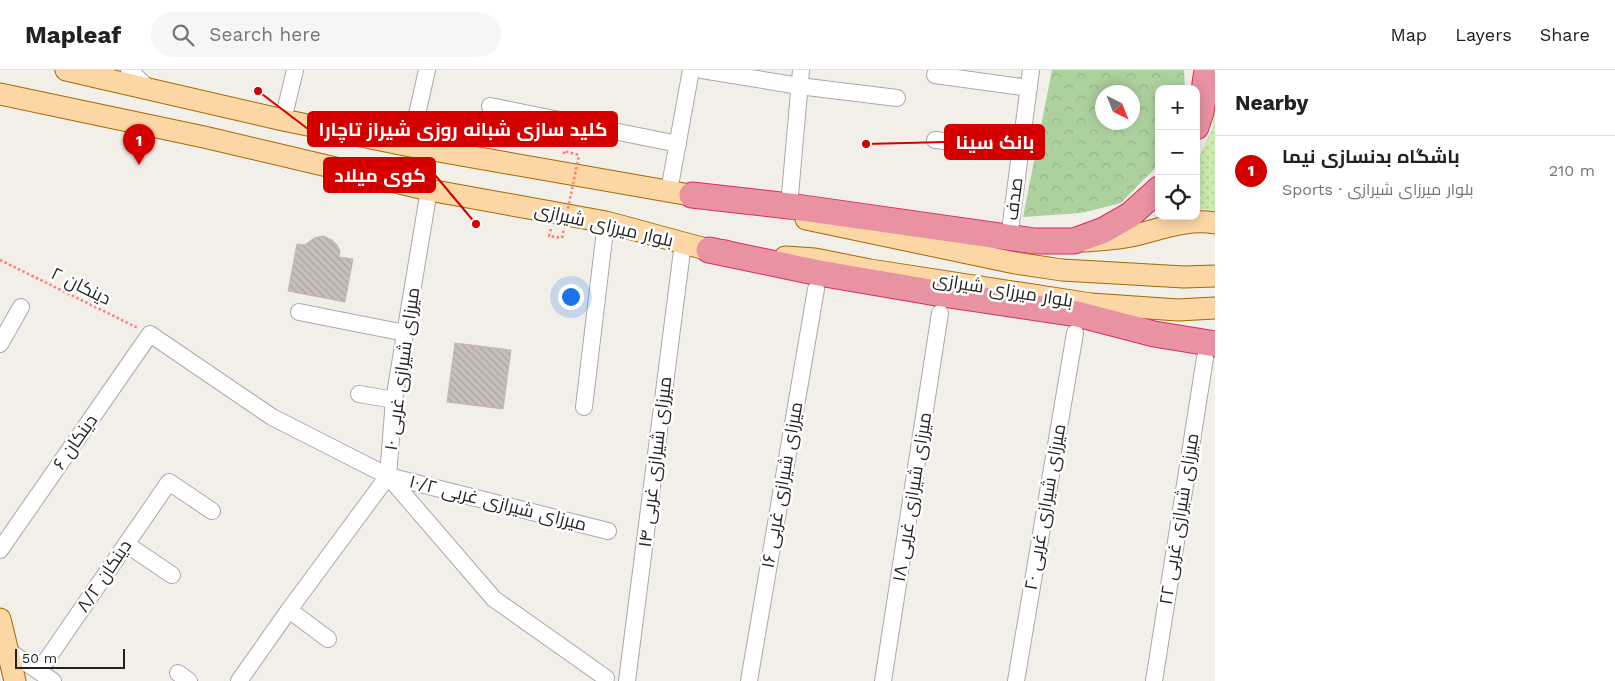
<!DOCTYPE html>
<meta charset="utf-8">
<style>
body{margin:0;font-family:"Work Sans",Cairo,sans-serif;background:#f6f6f6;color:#202124}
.controls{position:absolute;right:15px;top:15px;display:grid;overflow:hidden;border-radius:10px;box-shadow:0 2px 12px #0003}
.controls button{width:45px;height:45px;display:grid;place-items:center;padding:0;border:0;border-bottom:1px solid #e0e0e0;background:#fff;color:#202124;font:25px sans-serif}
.compass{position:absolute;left:1095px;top:15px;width:45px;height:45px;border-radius:50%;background:#fff;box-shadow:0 2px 12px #0003;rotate:137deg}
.scale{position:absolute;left:15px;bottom:12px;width:110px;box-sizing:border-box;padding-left:5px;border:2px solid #222;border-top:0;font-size:14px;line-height:18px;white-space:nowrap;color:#222;-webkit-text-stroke:4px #fff;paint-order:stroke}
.you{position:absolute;left:570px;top:226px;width:18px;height:18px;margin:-12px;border:4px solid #fff;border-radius:50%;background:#1a73e8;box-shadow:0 0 0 8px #1a73e833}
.badge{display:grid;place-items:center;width:32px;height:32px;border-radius:50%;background:#d40000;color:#fff;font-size:16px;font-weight:700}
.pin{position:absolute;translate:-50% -41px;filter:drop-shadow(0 1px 2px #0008)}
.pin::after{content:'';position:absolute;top:26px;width:18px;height:15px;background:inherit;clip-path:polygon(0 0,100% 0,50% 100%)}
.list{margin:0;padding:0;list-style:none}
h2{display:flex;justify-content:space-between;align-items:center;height:65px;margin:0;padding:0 20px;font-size:21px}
h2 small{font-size:16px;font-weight:400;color:#757577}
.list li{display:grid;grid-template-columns:32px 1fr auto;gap:15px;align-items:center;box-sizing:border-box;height:70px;padding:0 20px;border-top:1px solid #e0e0e0}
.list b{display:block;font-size:19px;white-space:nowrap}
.list p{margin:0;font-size:16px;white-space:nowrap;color:#757577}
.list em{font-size:16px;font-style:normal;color:#757577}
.icon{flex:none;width:28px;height:28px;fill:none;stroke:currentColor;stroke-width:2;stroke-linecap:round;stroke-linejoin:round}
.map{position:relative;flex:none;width:1215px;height:611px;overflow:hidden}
header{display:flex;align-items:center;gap:30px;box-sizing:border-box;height:70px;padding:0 25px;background:#fff;border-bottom:1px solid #e0e0e0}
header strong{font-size:24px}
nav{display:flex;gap:28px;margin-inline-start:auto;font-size:18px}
.search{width:350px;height:45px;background:#f6f6f6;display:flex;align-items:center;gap:12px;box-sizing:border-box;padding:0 18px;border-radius:28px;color:#757577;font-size:19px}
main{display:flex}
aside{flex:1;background:#fff}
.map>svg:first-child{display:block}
</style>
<header>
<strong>Mapleaf</strong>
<div class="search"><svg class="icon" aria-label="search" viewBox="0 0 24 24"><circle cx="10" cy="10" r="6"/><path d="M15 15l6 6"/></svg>Search here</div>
<nav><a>Map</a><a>Layers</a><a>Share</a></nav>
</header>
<main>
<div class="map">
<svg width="1215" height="611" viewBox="0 0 1215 611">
<defs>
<pattern id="grass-dots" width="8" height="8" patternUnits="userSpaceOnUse" patternTransform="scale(1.25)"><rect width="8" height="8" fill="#cdebb0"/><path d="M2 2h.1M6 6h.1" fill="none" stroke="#b0c997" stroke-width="1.8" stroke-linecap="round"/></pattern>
<pattern id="forest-crowns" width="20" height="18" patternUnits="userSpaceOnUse" patternTransform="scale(1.25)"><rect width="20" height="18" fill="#add19e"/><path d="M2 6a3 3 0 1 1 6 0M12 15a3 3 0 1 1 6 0" fill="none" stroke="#95b388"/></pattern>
<pattern id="building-back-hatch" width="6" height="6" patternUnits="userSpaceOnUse" patternTransform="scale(1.25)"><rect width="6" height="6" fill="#c7bfb8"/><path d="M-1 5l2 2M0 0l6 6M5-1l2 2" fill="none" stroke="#aba49e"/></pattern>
</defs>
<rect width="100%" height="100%" fill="#f2efe9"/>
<path fill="url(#grass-dots)" d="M1215,40v101l-10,-2 -9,1v-47l16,-34z"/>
<path fill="url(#forest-crowns)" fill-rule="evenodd" d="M1052,0h132l1,19h-26v75l-38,39 -40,10 -58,4zM1102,22h30v30h-30z"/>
<g fill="url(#building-back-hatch)" stroke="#c4b6ab">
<path d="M323,166l9,4 5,5 3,6 -1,6 14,2 -8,43 -57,-11 9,-47 8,1 9,-7z"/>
<path d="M455,273l56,7 -8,59 -56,-7z"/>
</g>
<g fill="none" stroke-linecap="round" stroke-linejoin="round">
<defs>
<g id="minor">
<path d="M129,0l20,19"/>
<path d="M702,0l97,16 98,12"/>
<path d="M935,5l94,13"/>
<path d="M490,36l188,38"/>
<path d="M283,50l12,-50"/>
<path d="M935,70l85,9"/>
<path d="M410,76l17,-76"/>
<path d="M669,121l22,-121"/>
<path d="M789,136l12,-136"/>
<path d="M1009,168l22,-168"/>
<path d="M299,242l106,21"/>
<path d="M0,274l21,-37"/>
<path d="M359,324l35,6"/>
<path d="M584,337l22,-185"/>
<path d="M388,406l106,123 112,79"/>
<path d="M126,474l46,31"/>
<path d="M0,480l150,-216 122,83 116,59 220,55"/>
<path d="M289,540l39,29"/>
<path d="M3,577l50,34"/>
<path d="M39,601l130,-189 43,29"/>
<path d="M178,603l11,8"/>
<path d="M239,611l50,-71 99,-134 6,-76 35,-210"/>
<path d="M627,611l56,-438"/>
<path d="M749,611l67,-392"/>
<path d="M883,611l57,-368"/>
<path d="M1016,611l59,-348"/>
<path d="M1154,611l51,-323"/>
</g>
<g id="major">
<path d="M66,0l217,50 127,26 297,52"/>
<path d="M0,24l204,43 225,53 177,32 103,28 16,1"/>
<path d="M806,149l209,44 47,7 122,7 31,-1"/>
<path d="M1085,171c15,-1 31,-2 46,-5 27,-6 56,-18 84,-13"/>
<path d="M785,187l30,2 55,11 221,34 87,6 37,-2"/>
<path d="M0,549l15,62"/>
</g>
<g id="highway">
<path d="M1196,57l5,-15 6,-42"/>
<path d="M692,125l97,11 246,35h39l30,-11 26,-15 29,-26"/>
<path d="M709,180l110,23 117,20 141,21 77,20 61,10"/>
</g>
</defs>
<use href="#minor" stroke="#a9a9a9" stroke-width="18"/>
<use href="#major" stroke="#a06b00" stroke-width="23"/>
<use href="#highway" stroke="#dc2a67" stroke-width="27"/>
<g stroke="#fa8072" stroke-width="2.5" stroke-dasharray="2.5 2.5" stroke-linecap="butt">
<path d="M564,84v-3l15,4"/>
<path d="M551,159l-2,7 13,2"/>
<path d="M0,190l138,68"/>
</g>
<use href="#minor" stroke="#fff" stroke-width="16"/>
<use href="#major" stroke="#fcd6a4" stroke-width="21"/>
<use href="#highway" stroke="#e892a2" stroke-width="25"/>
<path stroke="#fa8072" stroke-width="2.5" stroke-dasharray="2.5 2.5" stroke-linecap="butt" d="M562,168l17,-83"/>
</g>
<g text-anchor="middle" stroke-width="5" stroke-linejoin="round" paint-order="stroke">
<g font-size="18" fill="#222" stroke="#fff">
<text transform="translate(1014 129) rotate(-83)" y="6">صدف</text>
<text transform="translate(604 155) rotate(13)" y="6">بلوار میرزای شیرازی</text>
<text transform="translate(81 216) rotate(26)" y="6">دینکان ۲</text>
<text transform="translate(1003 220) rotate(9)" y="6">بلوار میرزای شیرازی</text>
<text transform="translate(402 299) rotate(-82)" y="6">۱۰ میرزای شیرازی غربی</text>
<text transform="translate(75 372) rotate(-55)" y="6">دینکان ۶</text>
<text transform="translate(655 392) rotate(-83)" y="6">۱۴ میرزای شیرازی غربی</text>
<text transform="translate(782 415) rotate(-80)" y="6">۱۶ میرزای شیرازی غربی</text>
<text transform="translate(912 427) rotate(-81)" y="6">۱۸ میرزای شیرازی غربی</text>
<text transform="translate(498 433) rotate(14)" y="6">۱۰/۲ میرزای شیرازی غربی</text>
<text transform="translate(1045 437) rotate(-80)" y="6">۲۰ میرزای شیرازی غربی</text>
<text transform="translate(1179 449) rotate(-81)" y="6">۲۲ میرزای شیرازی غربی</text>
<text transform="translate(104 506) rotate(-56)" y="6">دینکان ۸/۲</text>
</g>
</g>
<path fill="none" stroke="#d40000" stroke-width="2" d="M258 21L308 59M866 74L945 72M476 154L435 105"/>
<g fill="#d40000" stroke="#fff" stroke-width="2">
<circle cx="258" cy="21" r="5"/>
<circle cx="866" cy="74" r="5"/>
<circle cx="476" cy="154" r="5"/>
</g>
<g fill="#d40000" stroke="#d40000" stroke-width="2">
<rect x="308" y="42" width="309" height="34" rx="5"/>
<rect x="945" y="55" width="99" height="34" rx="5"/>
<rect x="324" y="88" width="111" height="34" rx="5"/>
</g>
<g font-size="19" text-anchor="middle" font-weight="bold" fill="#fff">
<text x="463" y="66">کلید سازی شبانه روزی شیراز تاچارا</text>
<text x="995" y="79">بانک سینا</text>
<text x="380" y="112">کوی میلاد</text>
</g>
</svg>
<div class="controls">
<button>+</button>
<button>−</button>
<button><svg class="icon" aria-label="locate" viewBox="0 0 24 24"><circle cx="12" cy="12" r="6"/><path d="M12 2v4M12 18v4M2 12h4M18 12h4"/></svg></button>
</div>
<svg class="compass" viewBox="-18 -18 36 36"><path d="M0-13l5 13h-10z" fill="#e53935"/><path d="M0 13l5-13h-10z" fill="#757577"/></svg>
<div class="scale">50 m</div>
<div class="you"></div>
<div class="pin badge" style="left:139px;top:95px">1</div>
</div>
<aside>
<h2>Nearby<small></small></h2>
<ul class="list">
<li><span class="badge">1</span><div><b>باشگاه بدنسازی نیما</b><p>Sports · بلوار میرزای شیرازی</p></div><em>210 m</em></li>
</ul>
</aside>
</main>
